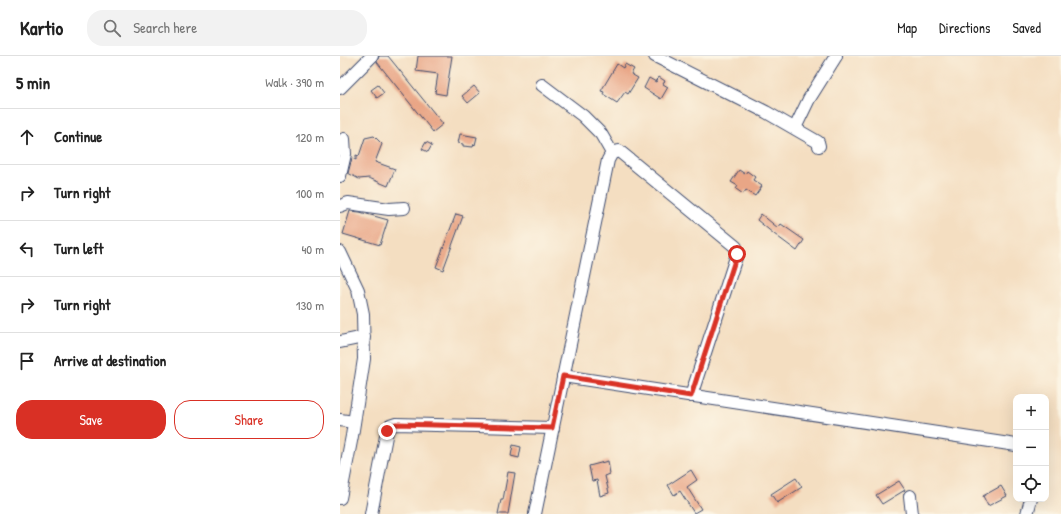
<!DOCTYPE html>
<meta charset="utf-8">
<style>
body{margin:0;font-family:"Patrick Hand",sans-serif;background:#f2f2f2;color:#222}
.controls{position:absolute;right:12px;bottom:12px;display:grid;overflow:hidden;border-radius:8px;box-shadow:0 4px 16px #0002}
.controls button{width:36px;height:36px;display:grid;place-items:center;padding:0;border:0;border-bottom:1px solid #e0e0e0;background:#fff;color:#222;font:20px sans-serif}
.stop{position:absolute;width:12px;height:12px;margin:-9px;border:3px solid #d93025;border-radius:50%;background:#fff}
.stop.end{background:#d93025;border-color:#fff;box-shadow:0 1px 4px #0008}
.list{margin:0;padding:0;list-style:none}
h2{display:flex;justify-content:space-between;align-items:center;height:52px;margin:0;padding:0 16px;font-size:17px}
h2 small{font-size:13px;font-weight:400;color:#767676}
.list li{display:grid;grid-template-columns:26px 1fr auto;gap:12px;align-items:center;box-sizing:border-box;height:56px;padding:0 16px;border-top:1px solid #e0e0e0}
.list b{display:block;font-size:15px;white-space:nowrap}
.list em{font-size:13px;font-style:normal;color:#767676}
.actions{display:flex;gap:8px;padding:12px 16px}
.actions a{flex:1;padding:9px 0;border:1px solid #d93025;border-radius:16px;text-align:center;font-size:14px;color:#d93025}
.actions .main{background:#d93025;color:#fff}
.icon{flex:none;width:22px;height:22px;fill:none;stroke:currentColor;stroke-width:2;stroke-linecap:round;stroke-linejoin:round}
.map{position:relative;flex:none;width:721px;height:458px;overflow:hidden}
header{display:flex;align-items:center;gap:24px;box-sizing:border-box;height:56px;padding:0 20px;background:#fff;border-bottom:1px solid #e0e0e0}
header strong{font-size:19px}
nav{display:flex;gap:22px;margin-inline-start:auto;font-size:14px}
.search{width:280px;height:36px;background:#f2f2f2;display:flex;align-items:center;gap:10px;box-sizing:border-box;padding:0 14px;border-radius:16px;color:#767676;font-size:15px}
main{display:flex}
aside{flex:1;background:#fff}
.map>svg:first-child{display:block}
</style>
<header>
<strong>Kartio</strong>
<div class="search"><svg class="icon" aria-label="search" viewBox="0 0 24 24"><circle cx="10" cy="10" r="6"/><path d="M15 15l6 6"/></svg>Search here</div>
<nav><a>Map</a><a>Directions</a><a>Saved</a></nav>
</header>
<main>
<aside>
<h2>5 min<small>Walk · 390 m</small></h2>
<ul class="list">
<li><svg class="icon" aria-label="ahead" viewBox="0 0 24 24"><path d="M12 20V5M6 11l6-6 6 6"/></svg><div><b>Continue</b></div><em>120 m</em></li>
<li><svg class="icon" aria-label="right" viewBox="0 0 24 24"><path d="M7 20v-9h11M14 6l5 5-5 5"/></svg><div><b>Turn right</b></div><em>100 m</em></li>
<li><svg class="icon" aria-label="left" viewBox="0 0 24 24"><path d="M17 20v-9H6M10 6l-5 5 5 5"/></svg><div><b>Turn left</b></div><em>40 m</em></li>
<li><svg class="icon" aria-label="right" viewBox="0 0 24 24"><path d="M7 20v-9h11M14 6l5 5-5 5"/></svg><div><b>Turn right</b></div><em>130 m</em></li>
<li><svg class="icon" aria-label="arrive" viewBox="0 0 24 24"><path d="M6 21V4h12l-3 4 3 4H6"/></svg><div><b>Arrive at destination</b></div></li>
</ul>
<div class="actions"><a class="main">Save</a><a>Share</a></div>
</aside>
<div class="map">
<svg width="721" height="458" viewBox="0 0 721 458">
<rect width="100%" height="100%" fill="#fcf5e5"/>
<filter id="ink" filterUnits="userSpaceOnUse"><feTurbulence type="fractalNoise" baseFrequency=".025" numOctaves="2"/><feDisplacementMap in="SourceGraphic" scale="8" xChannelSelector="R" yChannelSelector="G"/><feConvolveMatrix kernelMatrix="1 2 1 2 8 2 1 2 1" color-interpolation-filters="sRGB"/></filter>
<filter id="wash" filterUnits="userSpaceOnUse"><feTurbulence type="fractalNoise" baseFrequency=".012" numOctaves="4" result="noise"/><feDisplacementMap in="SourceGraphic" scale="16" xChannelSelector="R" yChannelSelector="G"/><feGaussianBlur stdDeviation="0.9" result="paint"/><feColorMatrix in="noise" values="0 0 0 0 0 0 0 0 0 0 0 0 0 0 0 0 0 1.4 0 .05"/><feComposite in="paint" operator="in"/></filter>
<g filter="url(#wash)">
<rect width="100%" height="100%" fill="#f4dec1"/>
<g id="blocks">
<g fill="#e9a686">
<path d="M39,0h9l55,68 -10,8 -56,-70z"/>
<path d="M78,0h34l-6,39 -11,-2 3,-19 -22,-3z"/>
<path d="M277,8l6,4 2,-4 9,5 -3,5 7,4 -10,16 -3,-2 -8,11 -14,-9 1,-2 -3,-1z"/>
<path d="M319,21l6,4 -2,3 5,3 -7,12 -17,-11 5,-10 7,4z"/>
<path d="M38,29l6,8 -7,5 -6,-8z"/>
<path d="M134,30l6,7 -12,10 -6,-7z"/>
<path d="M120,78l17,3 -2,8 -1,-1 -1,3 -10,-1v-2l-5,-1z"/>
<path d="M34,80l8,8 -7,18 20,7 -7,17 -19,-8 -10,1 -11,-6 4,-15 4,2v-5l3,1 6,-18z"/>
<path d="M86,86l6,3 -4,7 -6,-3z"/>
<path d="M399,114l6,4 2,-3 8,6 -2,3 9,6 -7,10 -9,-6 -3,4 -7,-5 2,-3 -7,-4z"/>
<path d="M10,155l10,1 28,8 -8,25 -37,-11z"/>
<path d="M116,158l7,2 -20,54 -7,-3z"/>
<path d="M421,158l17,14 3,-4 23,16 -7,11 -23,-17 -17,-14z"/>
<path d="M173,389l8,2 -2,11 -8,-2z"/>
<path d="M268,405l2,13 -5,2 4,17 -9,3 -3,-16 -5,1 -3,-15z"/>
<path d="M351,414l6,10 -10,7 14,22 -7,4 -14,-22 -6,4 -6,-10z"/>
<path d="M168,416l7,1 -7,41h-10l3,-14h2z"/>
<path d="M456,422l6,9 -25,16 -6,-9z"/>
<path d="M559,425l6,9 -23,14 -6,-9z"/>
<path d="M661,430l6,10 -19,10 -5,-10z"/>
</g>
</g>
</g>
<g filter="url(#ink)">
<use href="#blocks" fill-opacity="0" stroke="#3c496d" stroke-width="1"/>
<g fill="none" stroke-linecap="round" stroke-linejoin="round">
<defs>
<g id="minor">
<path d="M315,0l111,56 52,30 1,4"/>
<path d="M202,29l41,31 18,18 11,19"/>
<path d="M0,32l32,-32"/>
<path d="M455,72l14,-29 27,-43"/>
<path d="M0,120l5,-22 -1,-15"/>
<path d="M0,150l8,-3 41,6 15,-1"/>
<path d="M0,196l18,38 5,24 1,45 -12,77 -12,62"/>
<path d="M0,286l24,-5"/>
<path d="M223,320l453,69"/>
<path d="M0,364l14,2"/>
<path d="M570,440l2,18"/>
<path d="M31,458l16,-83 3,-5 6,-2 157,4"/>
<path d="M195,458l73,-354 4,-7 7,-2 117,96 1,7 -46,142"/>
<path d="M687,458l4,-15"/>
</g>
</defs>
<use href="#minor" stroke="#3c496d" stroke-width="14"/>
<use href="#minor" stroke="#fff" stroke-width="12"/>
</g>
</g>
<g fill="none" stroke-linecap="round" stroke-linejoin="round" filter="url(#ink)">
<path stroke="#d93025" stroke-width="5" d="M47,375l3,-5 6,-2 156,4 11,-52 128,20 46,-142"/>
</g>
</svg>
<div class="controls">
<button>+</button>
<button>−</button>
<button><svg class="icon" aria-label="locate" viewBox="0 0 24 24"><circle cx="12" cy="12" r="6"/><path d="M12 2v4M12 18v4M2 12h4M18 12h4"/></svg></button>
</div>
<div class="stop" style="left:397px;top:198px"></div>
<div class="stop end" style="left:47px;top:375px"></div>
</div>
</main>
